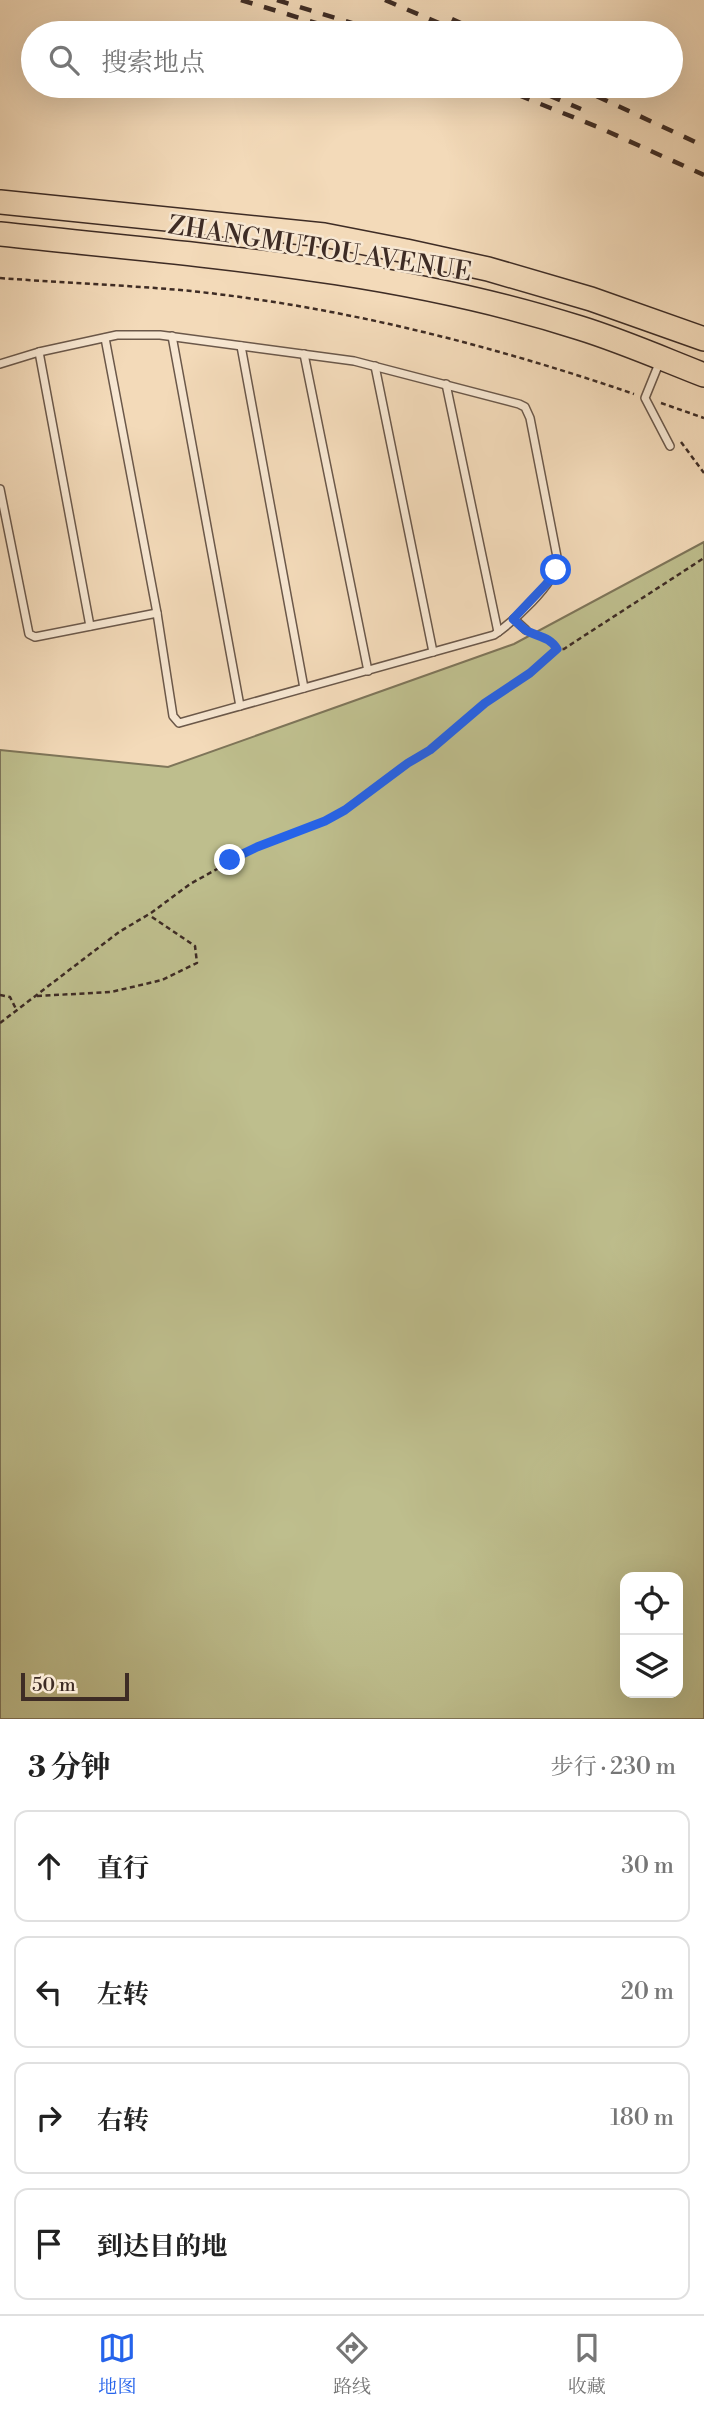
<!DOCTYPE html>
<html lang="zh">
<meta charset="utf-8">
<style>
body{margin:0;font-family:"Libre Bodoni","Noto Serif SC",serif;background:#f2f2f2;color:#222}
.controls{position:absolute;right:21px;bottom:21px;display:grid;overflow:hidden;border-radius:14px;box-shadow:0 7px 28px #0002}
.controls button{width:63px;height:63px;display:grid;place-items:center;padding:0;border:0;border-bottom:2px solid #e0e0e0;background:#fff;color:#222;font:35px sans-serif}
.scale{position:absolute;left:21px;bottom:18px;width:108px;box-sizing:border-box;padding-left:7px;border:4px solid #3e2c25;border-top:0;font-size:19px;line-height:24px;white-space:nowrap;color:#3e2c25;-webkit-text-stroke:5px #f7e7d2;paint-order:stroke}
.stop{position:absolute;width:21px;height:21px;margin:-16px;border:5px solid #2563eb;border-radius:50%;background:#fff}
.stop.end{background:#2563eb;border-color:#fff;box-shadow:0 2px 7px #0008}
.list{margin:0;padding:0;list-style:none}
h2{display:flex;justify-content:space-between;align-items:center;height:91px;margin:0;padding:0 28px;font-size:30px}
h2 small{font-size:23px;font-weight:400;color:#767676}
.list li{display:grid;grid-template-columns:46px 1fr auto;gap:21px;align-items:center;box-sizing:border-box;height:112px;margin:0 14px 14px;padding:0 14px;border:2px solid #e0e0e0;border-radius:14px}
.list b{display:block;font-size:26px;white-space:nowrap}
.list em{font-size:23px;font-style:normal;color:#767676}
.icon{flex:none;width:38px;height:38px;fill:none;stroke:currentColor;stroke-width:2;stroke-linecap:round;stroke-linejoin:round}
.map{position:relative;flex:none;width:704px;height:1719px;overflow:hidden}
.search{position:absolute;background:#fff;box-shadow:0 7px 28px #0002;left:21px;right:21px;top:21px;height:77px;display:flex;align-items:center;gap:18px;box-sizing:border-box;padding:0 24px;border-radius:38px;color:#767676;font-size:26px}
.sheet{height:595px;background:#fff}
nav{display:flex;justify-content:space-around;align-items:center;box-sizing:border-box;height:98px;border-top:2px solid #e0e0e0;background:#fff;font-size:19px;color:#767676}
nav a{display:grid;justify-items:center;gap:4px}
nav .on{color:#2563eb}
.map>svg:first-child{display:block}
</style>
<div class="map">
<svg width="704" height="1719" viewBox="0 0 704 1719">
<rect width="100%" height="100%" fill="#f3dab9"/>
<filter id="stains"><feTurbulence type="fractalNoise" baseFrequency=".00286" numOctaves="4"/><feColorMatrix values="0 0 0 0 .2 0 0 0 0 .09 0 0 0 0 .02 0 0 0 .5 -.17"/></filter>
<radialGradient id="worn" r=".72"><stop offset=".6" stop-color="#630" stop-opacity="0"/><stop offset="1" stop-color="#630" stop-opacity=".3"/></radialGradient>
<path fill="#bebe8d" stroke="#7e7559" stroke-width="2" fill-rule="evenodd" d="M704,542v1177h-704v-969l168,17 346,-123zM625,1577h53v116h-53z"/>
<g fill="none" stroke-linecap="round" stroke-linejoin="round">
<defs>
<g id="service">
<path d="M172,336l68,370"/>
<path d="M105,338l52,275"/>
<path d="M241,346l63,342"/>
<path d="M39,352l51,274"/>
<path d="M304,354l64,317"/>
<path d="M660,361l-15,37 25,48"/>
<path d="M0,364l39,-12 78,-17h43l194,26 165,43 6,3 5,11 28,144c-4,23 -44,59 -64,73l-315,88 -6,-7 -16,-103 -122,24 -6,-3 -29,-145"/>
<path d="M375,366l58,286"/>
<path d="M446,384l52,248"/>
<path d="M514,619l12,11"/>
</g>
<g id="primary">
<path d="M0,202l324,33 82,16 82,18 103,30 113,40"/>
<path d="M0,234c194,21 393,34 580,94 42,13 83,31 124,47"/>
</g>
</defs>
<use href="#service" stroke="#6b584a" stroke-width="10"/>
<use href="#primary" stroke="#3e2c25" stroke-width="26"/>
<g stroke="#3e2c25" stroke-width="2.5" stroke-dasharray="5 3.5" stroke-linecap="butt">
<path d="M0,278c64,5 127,7 191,13 151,16 300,54 443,103"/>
<path d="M661,403l43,15"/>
<path d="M681,442l23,31"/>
<path d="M535,633l13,6 9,10"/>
<path d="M0,995l10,2 6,12"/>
<path d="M37,996l74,-4 51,-12 35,-17 -2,-17 -46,-31"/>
<path d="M0,1023l119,-91 32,-19 39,-29 67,-37 68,-26 20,-11 63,-47 22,-13 55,-47 45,-30 27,-24h7l9,-6 131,-85"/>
</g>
<use href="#service" stroke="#f7e7d2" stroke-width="7"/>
<use href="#primary" stroke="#f3dab9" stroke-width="23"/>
<g stroke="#3e2c25" stroke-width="4.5" stroke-dasharray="12 12" stroke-linecap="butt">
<path d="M241,0l108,33"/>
<path d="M277,0l107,33"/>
<path d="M385,0l77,33"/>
<path d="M452,19l31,14"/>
<path d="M496,86l104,42 104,47"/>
<path d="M527,86l54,23"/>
<path d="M575,86l129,60"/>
</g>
</g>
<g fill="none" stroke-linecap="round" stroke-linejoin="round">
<path stroke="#2563eb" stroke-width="9" d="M230,860l27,-13 68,-26 20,-11 63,-47 22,-13 55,-47 45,-30 27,-24c-7,-12 -18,-12 -30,-18 -5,-3 -9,-8 -14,-12l39,-41 4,-8"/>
</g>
<g text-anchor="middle" stroke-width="5" stroke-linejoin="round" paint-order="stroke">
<g font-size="26" fill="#3e2c25" stroke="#f7e7d2">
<text transform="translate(320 248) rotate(9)" y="9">ZHANGMUTOU AVENUE</text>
</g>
</g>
<rect width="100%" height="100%" filter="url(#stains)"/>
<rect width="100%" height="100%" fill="url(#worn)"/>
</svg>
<div class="controls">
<button><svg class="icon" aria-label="locate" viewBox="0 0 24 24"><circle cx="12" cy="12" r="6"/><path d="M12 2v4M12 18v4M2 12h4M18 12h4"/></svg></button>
<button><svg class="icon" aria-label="layers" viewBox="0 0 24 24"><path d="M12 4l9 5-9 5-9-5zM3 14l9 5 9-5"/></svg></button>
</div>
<div class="scale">50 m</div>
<div class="stop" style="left:556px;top:570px"></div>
<div class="stop end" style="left:230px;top:860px"></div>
<div class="search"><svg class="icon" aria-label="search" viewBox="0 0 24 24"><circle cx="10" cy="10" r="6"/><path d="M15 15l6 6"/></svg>搜索地点</div>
</div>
<section class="sheet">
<h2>3 分钟<small>步行 · 230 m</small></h2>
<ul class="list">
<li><svg class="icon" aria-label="ahead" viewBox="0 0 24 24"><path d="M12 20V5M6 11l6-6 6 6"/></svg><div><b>直行</b></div><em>30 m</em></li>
<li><svg class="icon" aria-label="left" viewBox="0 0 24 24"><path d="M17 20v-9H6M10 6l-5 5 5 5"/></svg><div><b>左转</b></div><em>20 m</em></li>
<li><svg class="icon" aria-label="right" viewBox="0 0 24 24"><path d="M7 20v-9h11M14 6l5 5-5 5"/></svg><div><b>右转</b></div><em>180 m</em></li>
<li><svg class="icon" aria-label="arrive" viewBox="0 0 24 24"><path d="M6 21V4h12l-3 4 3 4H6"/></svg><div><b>到达目的地</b></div></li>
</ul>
</section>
<nav>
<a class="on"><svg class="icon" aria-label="map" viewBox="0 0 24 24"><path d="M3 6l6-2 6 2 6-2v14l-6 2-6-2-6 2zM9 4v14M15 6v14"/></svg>地图</a>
<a><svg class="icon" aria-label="directions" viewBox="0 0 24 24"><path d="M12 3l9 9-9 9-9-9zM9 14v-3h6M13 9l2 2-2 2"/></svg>路线</a>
<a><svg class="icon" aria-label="saved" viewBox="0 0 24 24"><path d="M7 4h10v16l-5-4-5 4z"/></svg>收藏</a>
</nav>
